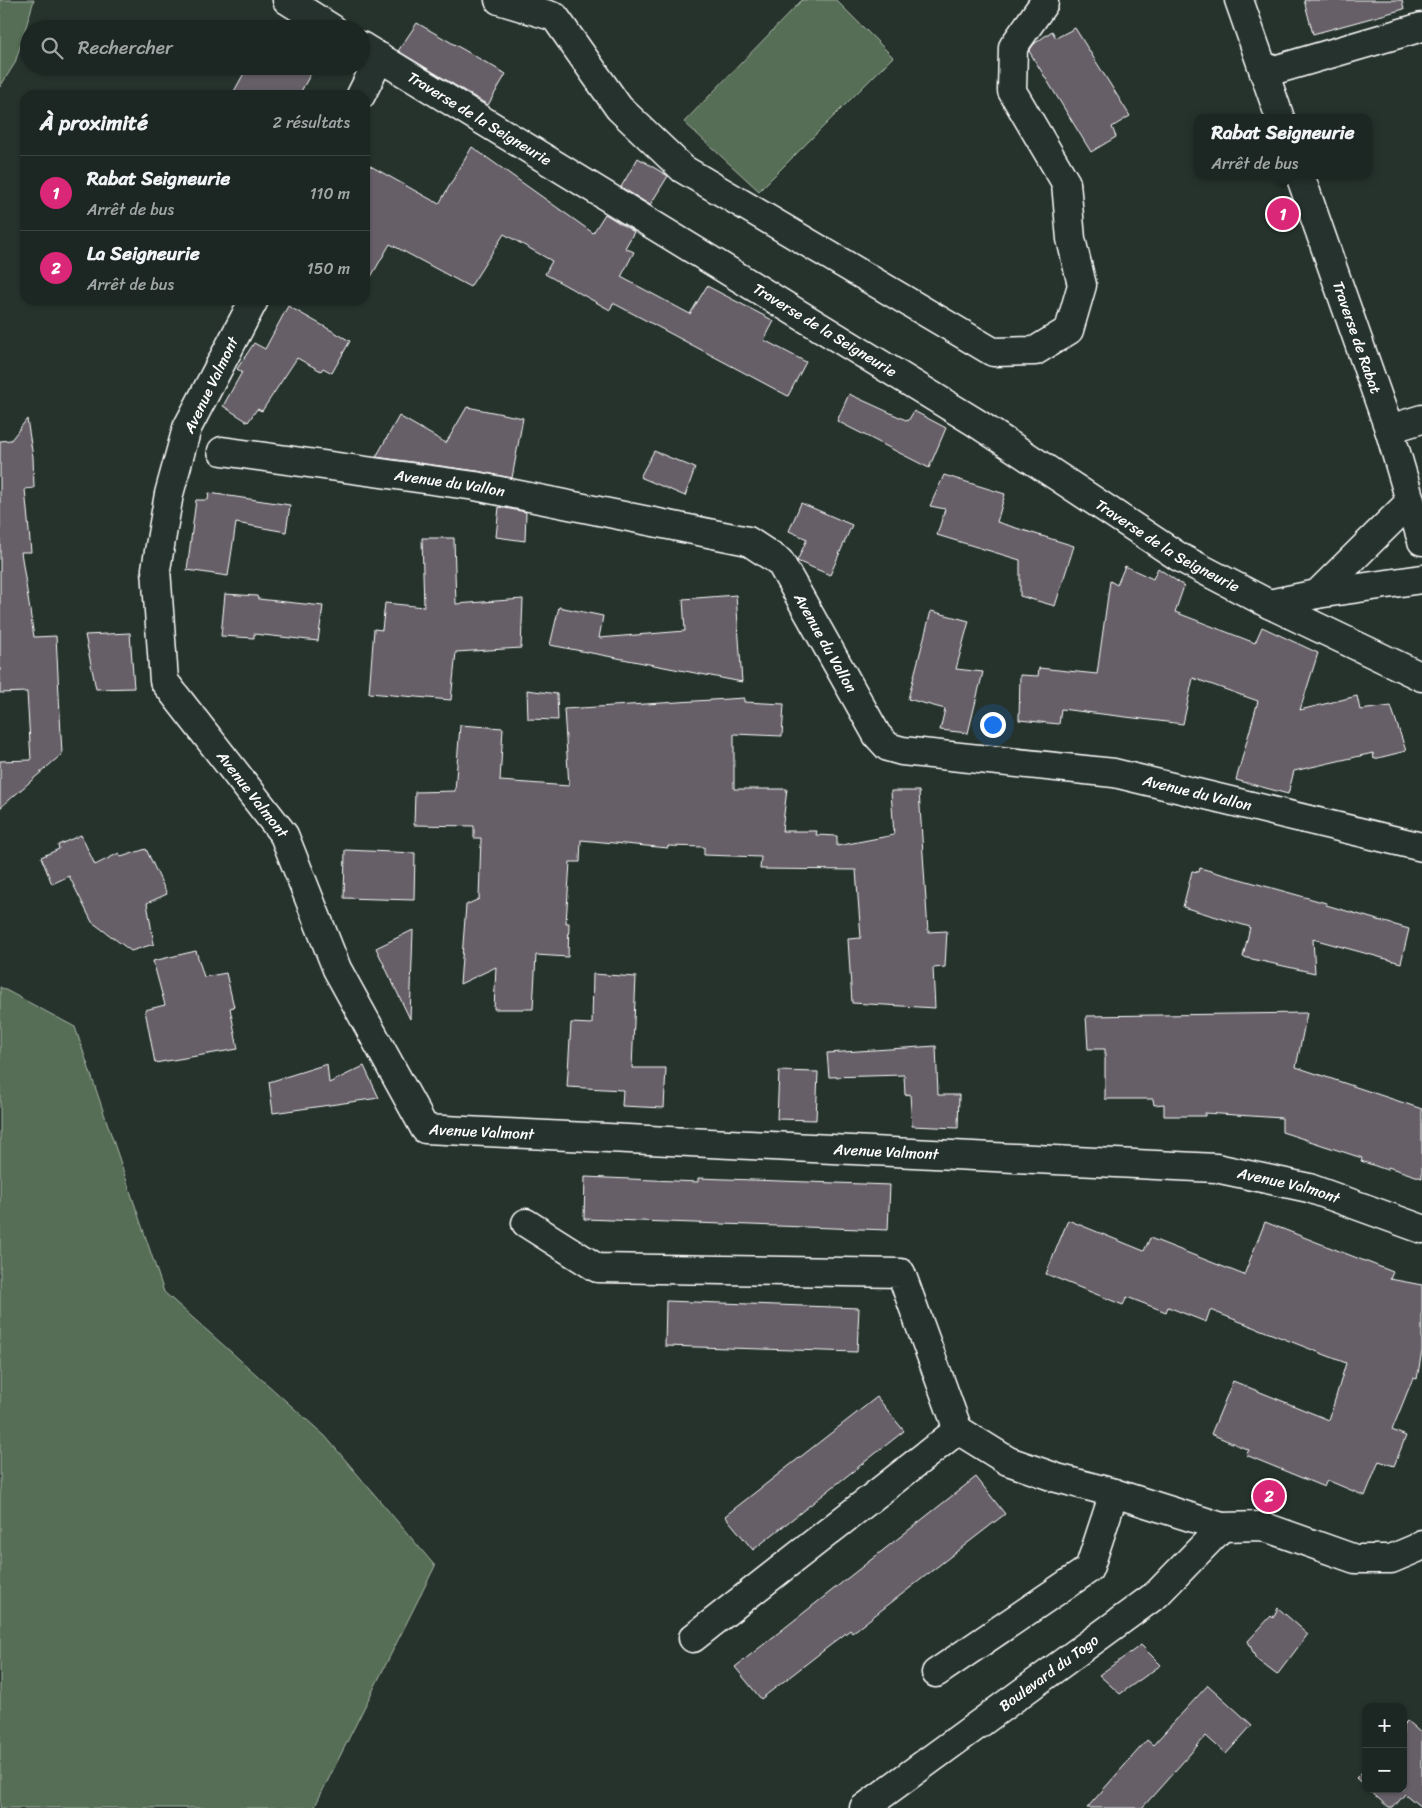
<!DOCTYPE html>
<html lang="fr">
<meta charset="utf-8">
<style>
body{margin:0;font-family:Sriracha,sans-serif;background:#29322f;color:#f1f3f6}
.controls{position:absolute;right:15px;bottom:15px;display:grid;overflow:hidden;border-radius:10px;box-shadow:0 1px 4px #0004}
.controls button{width:45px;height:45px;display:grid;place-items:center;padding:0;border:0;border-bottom:1px solid #3a4340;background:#1c2622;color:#f1f3f6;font:25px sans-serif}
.you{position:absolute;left:992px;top:724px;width:18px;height:18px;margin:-12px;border:4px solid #fff;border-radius:50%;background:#1a73e8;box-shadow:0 0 0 8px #1a73e833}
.badge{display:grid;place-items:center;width:32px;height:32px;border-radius:50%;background:#db2777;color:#fff;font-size:16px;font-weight:700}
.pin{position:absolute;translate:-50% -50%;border:2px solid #fff;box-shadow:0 1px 5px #0006}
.popup{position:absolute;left:1194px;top:114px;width:178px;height:65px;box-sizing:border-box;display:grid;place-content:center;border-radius:10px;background:#1c2622;filter:drop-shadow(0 1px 4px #0005);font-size:16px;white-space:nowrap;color:#a0a5a5}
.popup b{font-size:19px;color:#f1f3f6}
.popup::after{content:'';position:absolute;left:50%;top:100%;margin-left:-10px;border:10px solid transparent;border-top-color:#1c2622}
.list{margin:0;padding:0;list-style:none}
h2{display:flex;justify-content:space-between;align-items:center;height:65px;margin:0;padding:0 20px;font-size:21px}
h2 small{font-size:16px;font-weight:400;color:#a0a5a5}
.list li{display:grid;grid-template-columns:32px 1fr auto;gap:15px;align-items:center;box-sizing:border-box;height:75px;padding:0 20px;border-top:1px solid #3a4340}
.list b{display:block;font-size:19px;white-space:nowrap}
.list p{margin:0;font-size:16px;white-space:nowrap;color:#a0a5a5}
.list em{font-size:16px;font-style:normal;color:#a0a5a5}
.icon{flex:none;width:28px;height:28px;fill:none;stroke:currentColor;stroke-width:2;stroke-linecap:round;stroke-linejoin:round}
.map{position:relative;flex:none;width:1422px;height:1808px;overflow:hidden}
.search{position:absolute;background:#1c2622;box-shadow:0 1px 4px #0004;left:20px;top:20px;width:350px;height:55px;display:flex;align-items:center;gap:12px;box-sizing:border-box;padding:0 18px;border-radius:28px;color:#a0a5a5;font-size:19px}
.panel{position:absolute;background:#1c2622;box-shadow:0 1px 4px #0004;left:20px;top:90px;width:350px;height:215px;border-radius:15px}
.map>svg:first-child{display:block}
</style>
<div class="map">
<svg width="1422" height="1808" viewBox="0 0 1422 1808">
<rect width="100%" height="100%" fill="#26332d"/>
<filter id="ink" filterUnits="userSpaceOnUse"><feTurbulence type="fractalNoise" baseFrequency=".02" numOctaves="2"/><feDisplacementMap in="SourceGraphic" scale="10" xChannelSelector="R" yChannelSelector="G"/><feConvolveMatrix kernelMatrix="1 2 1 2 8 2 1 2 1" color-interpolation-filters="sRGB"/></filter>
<g filter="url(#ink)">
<g fill="#556e55" stroke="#aab6aa">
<path d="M0,0h34l-19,63 -15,24z"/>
<path d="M802,0h34l57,57 -134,134 -75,-69z"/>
<path d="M0,987l75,40 89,265 161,144 110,130 -121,242h-314z"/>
</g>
<g fill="#665f68" stroke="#fff">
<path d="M1304,0h98l2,9 -91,25z"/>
<path d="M417,23l89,51 -18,31 -90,-54z"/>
<path d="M1075,28l55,88 -18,11 4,10 -25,15 -62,-101 5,-7 18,-13 4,7z"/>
<path d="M248,66h67l-16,29h-67z"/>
<path d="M472,147l121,86 12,-19 29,18 -9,16 9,4 -13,25 69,37 17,-28 67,35 -10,19 42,22 -18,34 -175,-93 -3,7 -65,-36 7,-13 -48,-27 -34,53 -80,-43 -25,43v-124l74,41z"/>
<path d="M638,158l30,18 -18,29 -29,-18z"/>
<path d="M288,306l62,35 -18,32 -9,-5 -2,3 -24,-13 -35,53 -5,-2 -9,13 -25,-16 19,-34 -5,-3 17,-26 11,6z"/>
<path d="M849,394l59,27 6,-10 32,17 -17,40 -92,-47z"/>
<path d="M467,407l56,11 -11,60 -35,-7 -101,-14 23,-41 47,27z"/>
<path d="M27,419l6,38 1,31 -9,1 6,63h-10l13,85 22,-1 6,118 -62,54v-47l31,-1 -4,-68 -27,1v-252l11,-1z"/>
<path d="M654,451l41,17 -10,28 -45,-19z"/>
<path d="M944,475l61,19 -8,28 77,24 -19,60 -35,-10v-36l-83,-25 8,-26 -15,-3z"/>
<path d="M209,493l81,12 -4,27 -50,-9 -8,53 -41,-6 9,-70h12z"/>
<path d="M801,503l51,22 -22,50 -33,-14 10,-22 -18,-8z"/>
<path d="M499,507l27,5 -1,29 -29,-4z"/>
<path d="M422,538h32l2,66 67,-5 -2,49 -65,4 -5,48 -82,-7 5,-64 8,1 3,-27 39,4z"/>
<path d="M1125,566l28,13 5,-11 26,18 -9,26 80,31 7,-16 56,26 -18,57 57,-14 3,14 31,-4 15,45 -32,8 -1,-6 -79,18 -6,23 -52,-14 22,-79 -65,-23 -10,46 -122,-15 -2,15 -40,-4 1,-45 18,1 1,-8 58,6 13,-93 7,4z"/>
<path d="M225,594l32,2 1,3 65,7 -5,35 -64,-7v4l-33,-2z"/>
<path d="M736,595l6,87 -192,-37 9,-38 44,9 -4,22 86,-7 -2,-32z"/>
<path d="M931,611l38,10 -13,48 27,3 -15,61 -28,-3 5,-21 -37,-10z"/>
<path d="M130,633l4,55 -38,1 -11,-54z"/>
<path d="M527,690l30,4 1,26 -30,-1z"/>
<path d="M744,698v4l40,2 -2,32 -48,-2v55h53l-5,42h35l-1,4 21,1v10l57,-11 -3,-44h28l9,141 19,-1 -2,36 -12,1 2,40 -83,-5 -4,-64 13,-1 -5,-68 -96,-1 1,-12 -57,-2v-8l-36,-1v2l-87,-8 -1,22h-10l-4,61h3l-1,34 -32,-2 -3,54h-39l2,-42 -36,17 6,-79 13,-6 2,-61h-7v-12l-60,-1 1,-33 40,-1 5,-66 43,3 -3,53 69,5 -5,-77z"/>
<path d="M81,835l14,30 24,-12 2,4 25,-8 21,45 -20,9 7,41 -23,7 -39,-29 -23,-46 -17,8 -11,-27 18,-8 -1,-4z"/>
<path d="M345,850l70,3 -1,47 -70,-2z"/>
<path d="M1200,868l126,35v2l83,24 -8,34 -88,-24 2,34 -72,-16 7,-30 -67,-20 9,-36 7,1z"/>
<path d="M413,930l-3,89 -34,-71z"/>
<path d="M196,951l8,26 22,-4 8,34 -4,1 8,41 -83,14 -10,-53 20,-5 -12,-44z"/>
<path d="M593,974l43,3 -4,91h34l-2,40 -42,-2 1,-16 -56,-3 4,-64 21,1z"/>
<path d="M1307,1013l-11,54 126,42v69l-34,-11 -1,3 -26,-9 1,-3 -80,-26v-14l-77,-5v3h-41v-12l-10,1 -1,-6h-48v-50h-17l-2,-33z"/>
<path d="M936,1046l2,49h21l-1,33 -46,-2 -2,-32 -5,1 -1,-20 -75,2 -2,-24z"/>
<path d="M327,1064l2,19 35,-17 15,32 -106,15 -4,-31z"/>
<path d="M779,1071l39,1 -2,48 -39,-1z"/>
<path d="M585,1177l113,5v-4l192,7 -2,45 -304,-11z"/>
<path d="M1068,1220l76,31 6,-13 94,37 21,-53 128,50 -3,7 32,6v66l-5,28 -4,-1 -21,52 14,6 -12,30 -15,-5 -14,35 -38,-16 -3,7 -78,-32 3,-5 -38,-16 22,-53 96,39 17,-57 -136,-53 -4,12 -38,-15 -2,5 -39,-15 -4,8 -77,-31z"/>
<path d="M666,1301l193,7 -2,44 -192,-6z"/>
<path d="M877,1397l27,34 -151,119 -28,-34z"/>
<path d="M976,1477l29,37 -153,119 -2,-3 -89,69 -26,-32z"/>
<path d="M1278,1608l30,26 -31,41 -21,-16 -8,-18 23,-25 2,2z"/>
<path d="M1141,1645l20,20 -41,29 -21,-19z"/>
<path d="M1208,1685l44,40 -26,29 -20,-18 -64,72h-55l60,-68 6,5z"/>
<path d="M1407,1721l15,13v74l-17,-14 -12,14h-4l-21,-19h35v-64z"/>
<path d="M1366,1768v19l-10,-9z"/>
</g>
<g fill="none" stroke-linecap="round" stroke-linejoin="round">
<defs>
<g id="minor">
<path d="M287,0l46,29"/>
<path d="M499,0l56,17 64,91 64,61 310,183 42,-1 34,-21 13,-45 -11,-46 -5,-56 -54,-92 1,-44 31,-44v-3"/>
<path d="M1239,0l41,118"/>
<path id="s1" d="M361,46l614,376 204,135 90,47 153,73"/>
<path d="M1264,73l158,-46"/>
<path d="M361,95l19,-38"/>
<path id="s2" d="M1300,175l89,254 33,112"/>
<path id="s3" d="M254,300l-67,128 -18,66 -13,75 8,112 120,154 53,134 88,160 791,39 93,20 113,41"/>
<path d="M1389,429l33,-10"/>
<path id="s4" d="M222,451l253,35 273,55 32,21 97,173 11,12 14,4 212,22 308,74"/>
<path d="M1317,594l105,-15"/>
<path d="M1269,604l48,-10 93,-92"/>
<path d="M526,1223l71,45 304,5 57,157 50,31 49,17 57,15 108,34 40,-1 93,33h36l26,-11 5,-4"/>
<path d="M693,1638l265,-208"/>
<path d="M936,1673l153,-104 25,-76"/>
<path id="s5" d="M864,1808l293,-214 65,-67"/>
</g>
</defs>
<use href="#minor" stroke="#fff" stroke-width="31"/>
<use href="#minor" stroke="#26332d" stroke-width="28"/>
</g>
</g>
<g text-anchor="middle" stroke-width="4" stroke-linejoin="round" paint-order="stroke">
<g font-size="15" fill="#fff" stroke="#26332d">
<text dy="5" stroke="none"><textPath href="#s1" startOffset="139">Traverse de la Seigneurie</textPath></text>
<text dy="5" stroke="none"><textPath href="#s1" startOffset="544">Traverse de la Seigneurie</textPath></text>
<text dy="5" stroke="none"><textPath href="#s2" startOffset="172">Traverse de Rabat</textPath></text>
<text transform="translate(211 385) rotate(-64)" y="5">Avenue Valmont</text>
<text dy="5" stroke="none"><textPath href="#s4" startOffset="230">Avenue du Vallon</textPath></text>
<text dy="5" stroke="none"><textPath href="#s1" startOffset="949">Traverse de la Seigneurie</textPath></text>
<text dy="5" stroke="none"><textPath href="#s4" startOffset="665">Avenue du Vallon</textPath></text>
<text dy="5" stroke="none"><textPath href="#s4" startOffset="1100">Avenue du Vallon</textPath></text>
<text dy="5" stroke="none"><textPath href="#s3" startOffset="545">Avenue Valmont</textPath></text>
<text dy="5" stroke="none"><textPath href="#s3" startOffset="980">Avenue Valmont</textPath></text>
<text dy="5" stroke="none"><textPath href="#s3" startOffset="1385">Avenue Valmont</textPath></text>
<text dy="5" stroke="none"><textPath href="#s3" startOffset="1790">Avenue Valmont</textPath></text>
<text dy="5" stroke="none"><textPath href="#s5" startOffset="229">Boulevard du Togo</textPath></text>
</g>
</g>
</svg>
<div class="controls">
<button>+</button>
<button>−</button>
</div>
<div class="you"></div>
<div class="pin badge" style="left:1283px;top:214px">1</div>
<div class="popup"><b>Rabat Seigneurie</b>Arrêt de bus</div>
<div class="pin badge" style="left:1269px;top:1496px">2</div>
<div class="search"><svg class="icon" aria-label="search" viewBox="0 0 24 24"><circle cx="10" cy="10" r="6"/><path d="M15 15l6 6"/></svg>Rechercher</div>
<section class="panel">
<h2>À proximité<small>2 résultats</small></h2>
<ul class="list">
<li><span class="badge">1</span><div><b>Rabat Seigneurie</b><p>Arrêt de bus</p></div><em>110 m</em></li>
<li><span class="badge">2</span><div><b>La Seigneurie</b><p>Arrêt de bus</p></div><em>150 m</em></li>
</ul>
</section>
</div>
